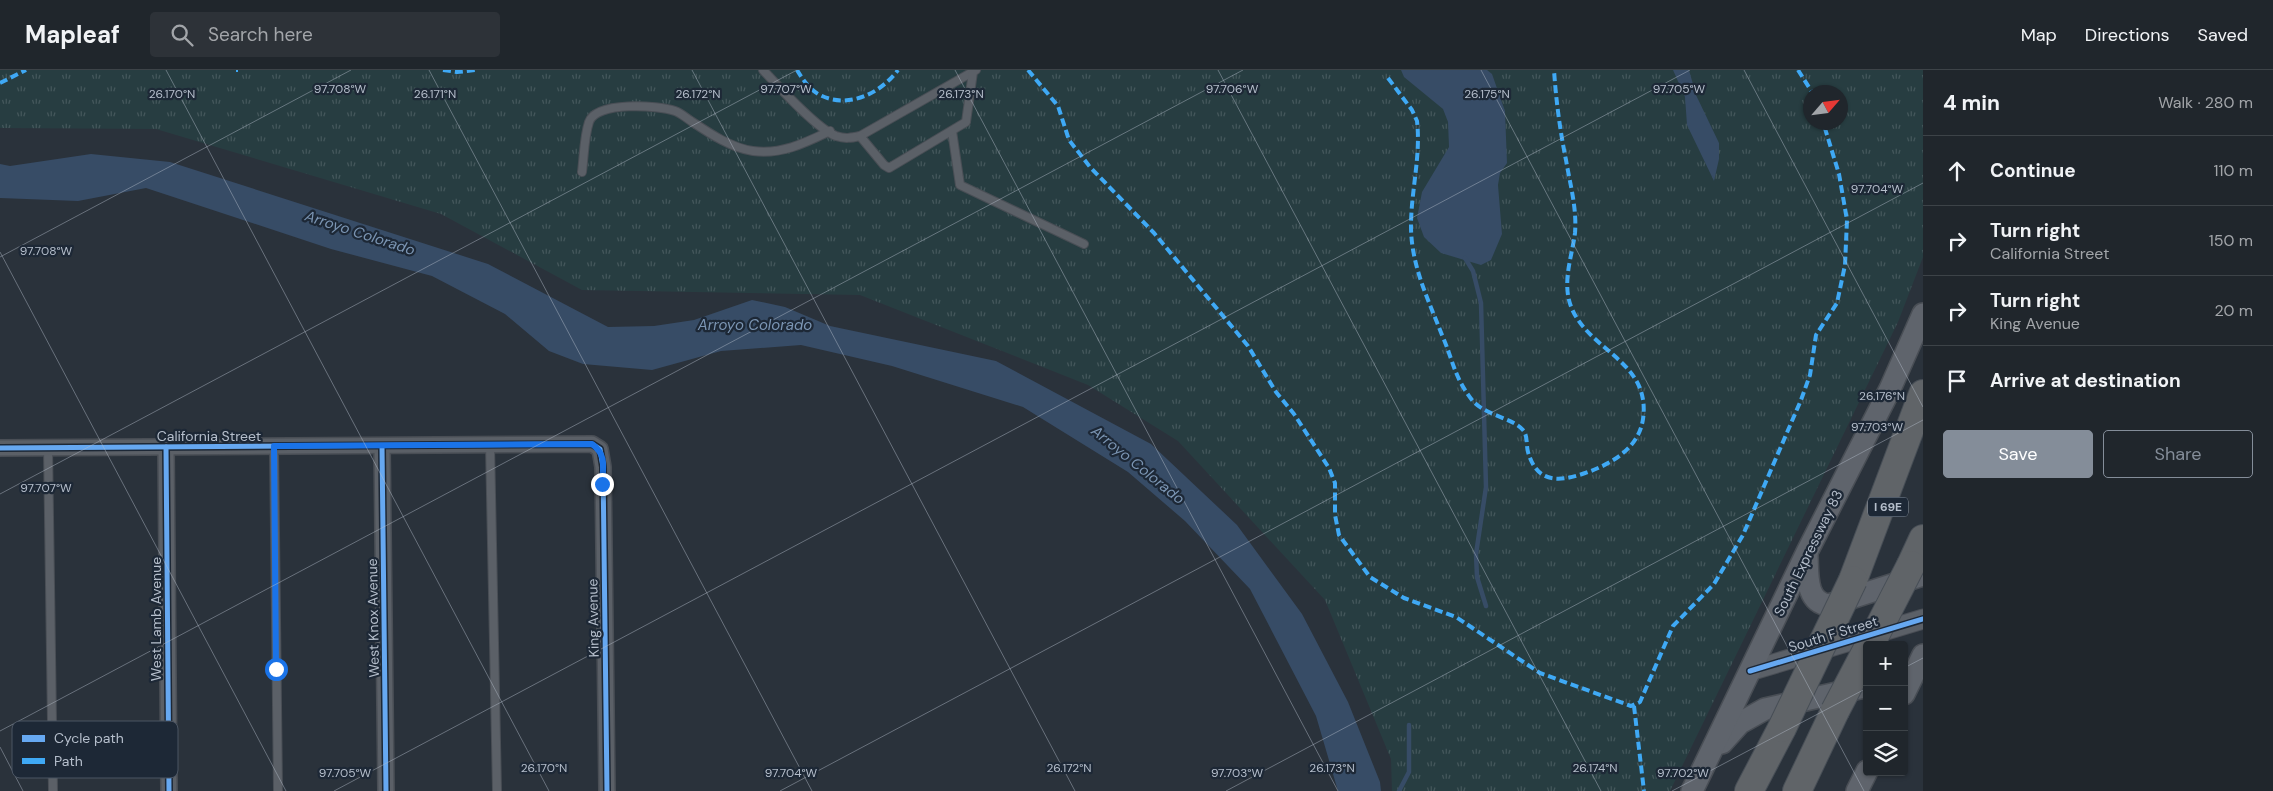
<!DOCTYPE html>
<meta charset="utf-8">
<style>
body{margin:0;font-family:"DM Sans",sans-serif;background:#2d3238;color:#f1f3f6}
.controls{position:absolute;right:15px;bottom:15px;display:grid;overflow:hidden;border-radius:5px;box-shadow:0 1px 4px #0004}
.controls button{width:45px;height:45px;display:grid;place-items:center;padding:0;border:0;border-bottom:1px solid #3d4348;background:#20262c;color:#f1f3f6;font:25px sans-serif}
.compass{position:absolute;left:1803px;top:15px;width:45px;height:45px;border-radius:50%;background:#20262c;box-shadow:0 1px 4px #0004;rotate:62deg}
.stop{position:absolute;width:15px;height:15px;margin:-11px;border:4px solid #1a73e8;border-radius:50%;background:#fff}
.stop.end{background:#1a73e8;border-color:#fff;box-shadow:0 1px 5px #0008}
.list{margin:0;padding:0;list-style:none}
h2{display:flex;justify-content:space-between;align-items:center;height:65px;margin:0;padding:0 20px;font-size:21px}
h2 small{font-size:16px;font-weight:400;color:#a2a5a9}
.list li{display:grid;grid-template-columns:32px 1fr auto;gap:15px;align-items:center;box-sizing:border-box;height:70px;padding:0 20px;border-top:1px solid #3d4348}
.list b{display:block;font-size:19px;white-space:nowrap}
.list p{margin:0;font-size:16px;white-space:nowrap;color:#a2a5a9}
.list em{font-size:16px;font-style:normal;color:#a2a5a9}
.actions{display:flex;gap:10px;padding:15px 20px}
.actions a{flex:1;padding:11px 0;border:1px solid #848d99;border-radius:5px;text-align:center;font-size:18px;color:#848d99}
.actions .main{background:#848d99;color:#fff}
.icon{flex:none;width:28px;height:28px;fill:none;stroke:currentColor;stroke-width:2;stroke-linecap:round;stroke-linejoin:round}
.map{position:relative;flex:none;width:1923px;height:721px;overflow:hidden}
header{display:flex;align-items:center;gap:30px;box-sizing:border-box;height:70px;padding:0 25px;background:#20262c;border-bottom:1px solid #3d4348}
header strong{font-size:24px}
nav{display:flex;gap:28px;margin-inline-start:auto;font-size:18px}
.search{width:350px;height:45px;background:#2d3238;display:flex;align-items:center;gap:12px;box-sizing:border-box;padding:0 18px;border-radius:5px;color:#a2a5a9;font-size:19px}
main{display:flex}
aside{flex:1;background:#20262c}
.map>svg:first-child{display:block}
</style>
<header>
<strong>Mapleaf</strong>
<div class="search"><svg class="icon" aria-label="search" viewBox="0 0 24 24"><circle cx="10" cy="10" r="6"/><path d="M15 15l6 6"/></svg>Search here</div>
<nav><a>Map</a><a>Directions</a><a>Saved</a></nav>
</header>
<main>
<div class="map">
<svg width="1923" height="721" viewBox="0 0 1923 721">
<defs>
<pattern id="grass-tufts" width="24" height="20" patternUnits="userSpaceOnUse" patternTransform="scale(1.25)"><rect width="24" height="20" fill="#273d41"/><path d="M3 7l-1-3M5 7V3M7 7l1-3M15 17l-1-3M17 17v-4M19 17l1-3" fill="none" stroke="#44575b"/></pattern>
</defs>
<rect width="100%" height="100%" fill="#2a323b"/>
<path fill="url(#grass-tufts)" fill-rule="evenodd" d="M0,0h1923v187l-25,65 -228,469h-278l-1,-32 -66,-159 -147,-159 -90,-56 -228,-90 -278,-5 -141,-76 -285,-85 -156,-1zM1810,22h30v30h-30z"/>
<g fill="#374c66">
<path d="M1401,0h86l5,4 13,37 2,52 -7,10 -2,12 4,49 -11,26 -10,5 -40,-12 -17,-16 -7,-19 5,-26 27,-45 -1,-25 -5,-13 -39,-32z"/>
<path d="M1673,0h16l7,25 23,48v16l-5,22 -27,-56 -2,-28z"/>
<path d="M91,84l79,8 318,102 120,63 46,-1 40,-6 58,-20 33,7 45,19 166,35 155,83 86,81 65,89 46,88 32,80 1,9h-43l-22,-75 -66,-127 -65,-68 -57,-49 -105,-65 -131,-41 -91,-21 -80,6 -69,19 -69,-6 -34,-13 -44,-37 -73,-38 -101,-27 -185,-61 -68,13 -78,-3v-34l10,2z"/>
</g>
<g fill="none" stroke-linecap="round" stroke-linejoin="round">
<g stroke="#374c66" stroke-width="4.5">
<path d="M1465,188l8,13 8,32 5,184 -10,67 1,23 9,29"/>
<path d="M1399,721l10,-19v-47"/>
</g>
<defs>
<g id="service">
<path d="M763,0c15,16 54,59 73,66 9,3 15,2 24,0l116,-66"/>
<path d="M952,61l8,54 124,59"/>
<path d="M860,66l24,29 5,3 77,-46 7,-50"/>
<path d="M582,102c2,-16 2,-35 7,-50 7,-21 69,-17 86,-11 6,2 11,7 16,10 18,12 40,27 62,30 28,4 52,-8 77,-20"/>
<path d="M490,375l7,346"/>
<path d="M274,376l4,345"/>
<path d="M48,378l5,343"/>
</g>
<g id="minor">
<path d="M382,376l4,345"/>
<path d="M166,377l3,344"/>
<path d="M0,378l592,-4 8,5 3,18 4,324"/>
</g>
<path id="tertiary" d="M1750,601l173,-52"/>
<g id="secondary">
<path d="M1807,485c1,18 -2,48 22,50l94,-30"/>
<path d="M1904,624l19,-39"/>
<path d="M1722,673l18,-20 25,-14 99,-22 3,1"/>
<path d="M1692,721l115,-239 83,-163 33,-75"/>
<path d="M1857,721l10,-20"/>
</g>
<g id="motorway">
<path d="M1911,495l12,-26"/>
<path d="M1853,510l70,-186"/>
<path d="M1749,721l33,-63"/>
<path d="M1797,721l38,-80"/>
</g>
</defs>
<use href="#service" stroke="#494e55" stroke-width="10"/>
<use href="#minor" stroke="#494e55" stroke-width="18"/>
<use href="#tertiary" stroke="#494e55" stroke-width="21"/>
<use href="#secondary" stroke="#494e55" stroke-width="24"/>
<use href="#motorway" stroke="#474e56" stroke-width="30"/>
<use href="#service" stroke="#5b6067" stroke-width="8"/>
<use href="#minor" stroke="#5b6067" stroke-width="15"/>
<use href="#tertiary" stroke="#5b6067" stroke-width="19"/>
<use href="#secondary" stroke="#5f646c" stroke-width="21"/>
<use href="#motorway" stroke="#606468" stroke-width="28"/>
<defs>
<g id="motorway-bridge">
<path d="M1870,575l41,-80"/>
<path d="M1835,641l32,-61"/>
<path d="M1782,658l71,-148"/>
</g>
</defs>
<use href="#motorway-bridge" stroke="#474e56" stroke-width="30" stroke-linecap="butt"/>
<use href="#motorway-bridge" stroke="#606468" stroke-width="28"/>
<g stroke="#3fa9f5" stroke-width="4" stroke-dasharray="8 4" stroke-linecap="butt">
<path d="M236,0h2"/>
<path d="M443,0l14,2 19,-2"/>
<path d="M797,0c5,8 11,18 21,24 29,16 62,0 80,-24"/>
<path d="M1028,0l30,36 11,34 21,27 64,66 94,113 28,46 18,22 35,54 6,15v32l4,20 31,42 34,21 52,19 84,56 91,33 9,-4 33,-76 41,-42 29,-49 58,-135 9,-25 6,-40 21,-32 8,-38 2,-45 -8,-46 -16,-52"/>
<path d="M1798,0l14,22"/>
<path d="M1388,8l24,32 5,11c4,35 -6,70 -6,105 0,39 17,73 31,109 11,25 12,42 30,65 12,15 41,18 51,30 5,6 3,15 5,22 10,35 36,29 63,19 23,-9 48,-24 52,-52 8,-57 -52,-67 -71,-110 -11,-25 0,-52 3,-76 2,-25 -5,-49 -9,-73 -6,-29 -10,-60 -12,-90"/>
<path d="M0,13l26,-13"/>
<path d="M1634,636l10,85"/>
</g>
<defs>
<g id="cycleway">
<path d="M382,376l4,345"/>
<path d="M166,377l3,344"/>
<path d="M0,378l592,-4 8,5 3,18 4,324"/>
<path d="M1750,601l173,-52"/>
</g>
</defs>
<use href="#cycleway" stroke="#1d2836" stroke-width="8"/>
<use href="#cycleway" stroke="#66a8f1" stroke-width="5"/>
</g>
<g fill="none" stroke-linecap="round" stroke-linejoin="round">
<path stroke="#1a73e8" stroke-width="6" d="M276,599l-2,-223 318,-2c15,11 11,23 10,40"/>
</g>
<path fill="none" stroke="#b5becb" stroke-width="1" stroke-opacity="0.45" d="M166,0l383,721M429,0l383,721M692,0l383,721M955,0l383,721M1218,0l383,721M1481,0l383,721M1744,0l179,337M0,182l286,539M0,187l351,-187M0,424l797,-424M1904,598l19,-10M0,661l1243,-661M0,677l23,44M334,721l1356,-721M780,721l1143,-608M1226,721l697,-371M1672,721l195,-103"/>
<g text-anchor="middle" stroke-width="4.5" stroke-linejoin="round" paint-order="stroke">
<rect fill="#1d2836" stroke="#87919e" stroke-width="1" x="1868" y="427.5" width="40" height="19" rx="4"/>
<g font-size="12" font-weight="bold" fill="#b5becb">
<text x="1888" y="441">I 69E</text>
</g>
<g font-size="14" fill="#b5becb" stroke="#1d2836">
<text x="209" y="371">California Street</text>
<text transform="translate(1808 483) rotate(-64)" y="5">South Expressway 83</text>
<text transform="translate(373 548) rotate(-91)" y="5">West Knox Avenue</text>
<text transform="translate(593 548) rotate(-91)" y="5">King Avenue</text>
<text transform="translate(156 549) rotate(-90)" y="5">West Lamb Avenue</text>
<text transform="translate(1833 564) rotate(-17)" y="5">South F Street</text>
</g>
<g font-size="15" font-style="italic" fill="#7b95b3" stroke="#1d2836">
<text transform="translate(360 163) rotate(18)" y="5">Arroyo Colorado</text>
<text x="755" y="260">Arroyo Colorado</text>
<text transform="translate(1138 395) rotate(39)" y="5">Arroyo Colorado</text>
</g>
</g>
<rect x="12" y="651" width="166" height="57" rx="8" fill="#1d2836" stroke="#4b5563" stroke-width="1"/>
<rect x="22" y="665" width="23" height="7" fill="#66a8f1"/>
<rect x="22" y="688" width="23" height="6" fill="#3fa9f5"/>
<g font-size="14" fill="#b5becb">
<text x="54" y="673">Cycle path</text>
<text x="54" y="696">Path</text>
</g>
<g font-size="12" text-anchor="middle" fill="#b5becb" stroke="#1d2836" stroke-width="4.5" stroke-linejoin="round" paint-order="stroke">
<text x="340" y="23">97.708°W</text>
<text x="786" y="23">97.707°W</text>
<text x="1232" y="23">97.706°W</text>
<text x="1679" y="23">97.705°W</text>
<text x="172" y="28">26.170°N</text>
<text x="435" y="28">26.171°N</text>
<text x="698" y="28">26.172°N</text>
<text x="961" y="28">26.173°N</text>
<text x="1487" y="28">26.175°N</text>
<text x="1877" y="123">97.704°W</text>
<text x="46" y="185">97.708°W</text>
<text x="1882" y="330">26.176°N</text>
<text x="1877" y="361">97.703°W</text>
<text x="46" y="422">97.707°W</text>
<text x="544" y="702">26.170°N</text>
<text x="1069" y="702">26.172°N</text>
<text x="1332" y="702">26.173°N</text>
<text x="1595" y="702">26.174°N</text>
<text x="345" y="707">97.705°W</text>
<text x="791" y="707">97.704°W</text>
<text x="1237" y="707">97.703°W</text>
<text x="1683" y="707">97.702°W</text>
</g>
</svg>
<div class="controls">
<button>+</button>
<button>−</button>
<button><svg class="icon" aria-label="layers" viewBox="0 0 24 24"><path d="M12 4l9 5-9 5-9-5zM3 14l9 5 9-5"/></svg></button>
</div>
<svg class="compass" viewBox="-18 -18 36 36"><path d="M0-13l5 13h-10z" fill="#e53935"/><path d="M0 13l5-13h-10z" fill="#a2a5a9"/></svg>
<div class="stop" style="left:276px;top:599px"></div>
<div class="stop end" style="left:602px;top:414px"></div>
</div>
<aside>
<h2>4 min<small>Walk · 280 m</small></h2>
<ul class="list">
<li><svg class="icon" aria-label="ahead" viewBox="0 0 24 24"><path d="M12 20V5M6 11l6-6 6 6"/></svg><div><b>Continue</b></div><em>110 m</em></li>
<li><svg class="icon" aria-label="right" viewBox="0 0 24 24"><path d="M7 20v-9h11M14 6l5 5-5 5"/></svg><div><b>Turn right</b><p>California Street</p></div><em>150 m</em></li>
<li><svg class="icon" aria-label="right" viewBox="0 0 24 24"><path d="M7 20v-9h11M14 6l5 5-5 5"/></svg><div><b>Turn right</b><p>King Avenue</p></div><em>20 m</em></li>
<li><svg class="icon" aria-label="arrive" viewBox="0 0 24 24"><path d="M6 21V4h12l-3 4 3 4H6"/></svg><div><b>Arrive at destination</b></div></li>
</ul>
<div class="actions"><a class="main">Save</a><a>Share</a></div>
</aside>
</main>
